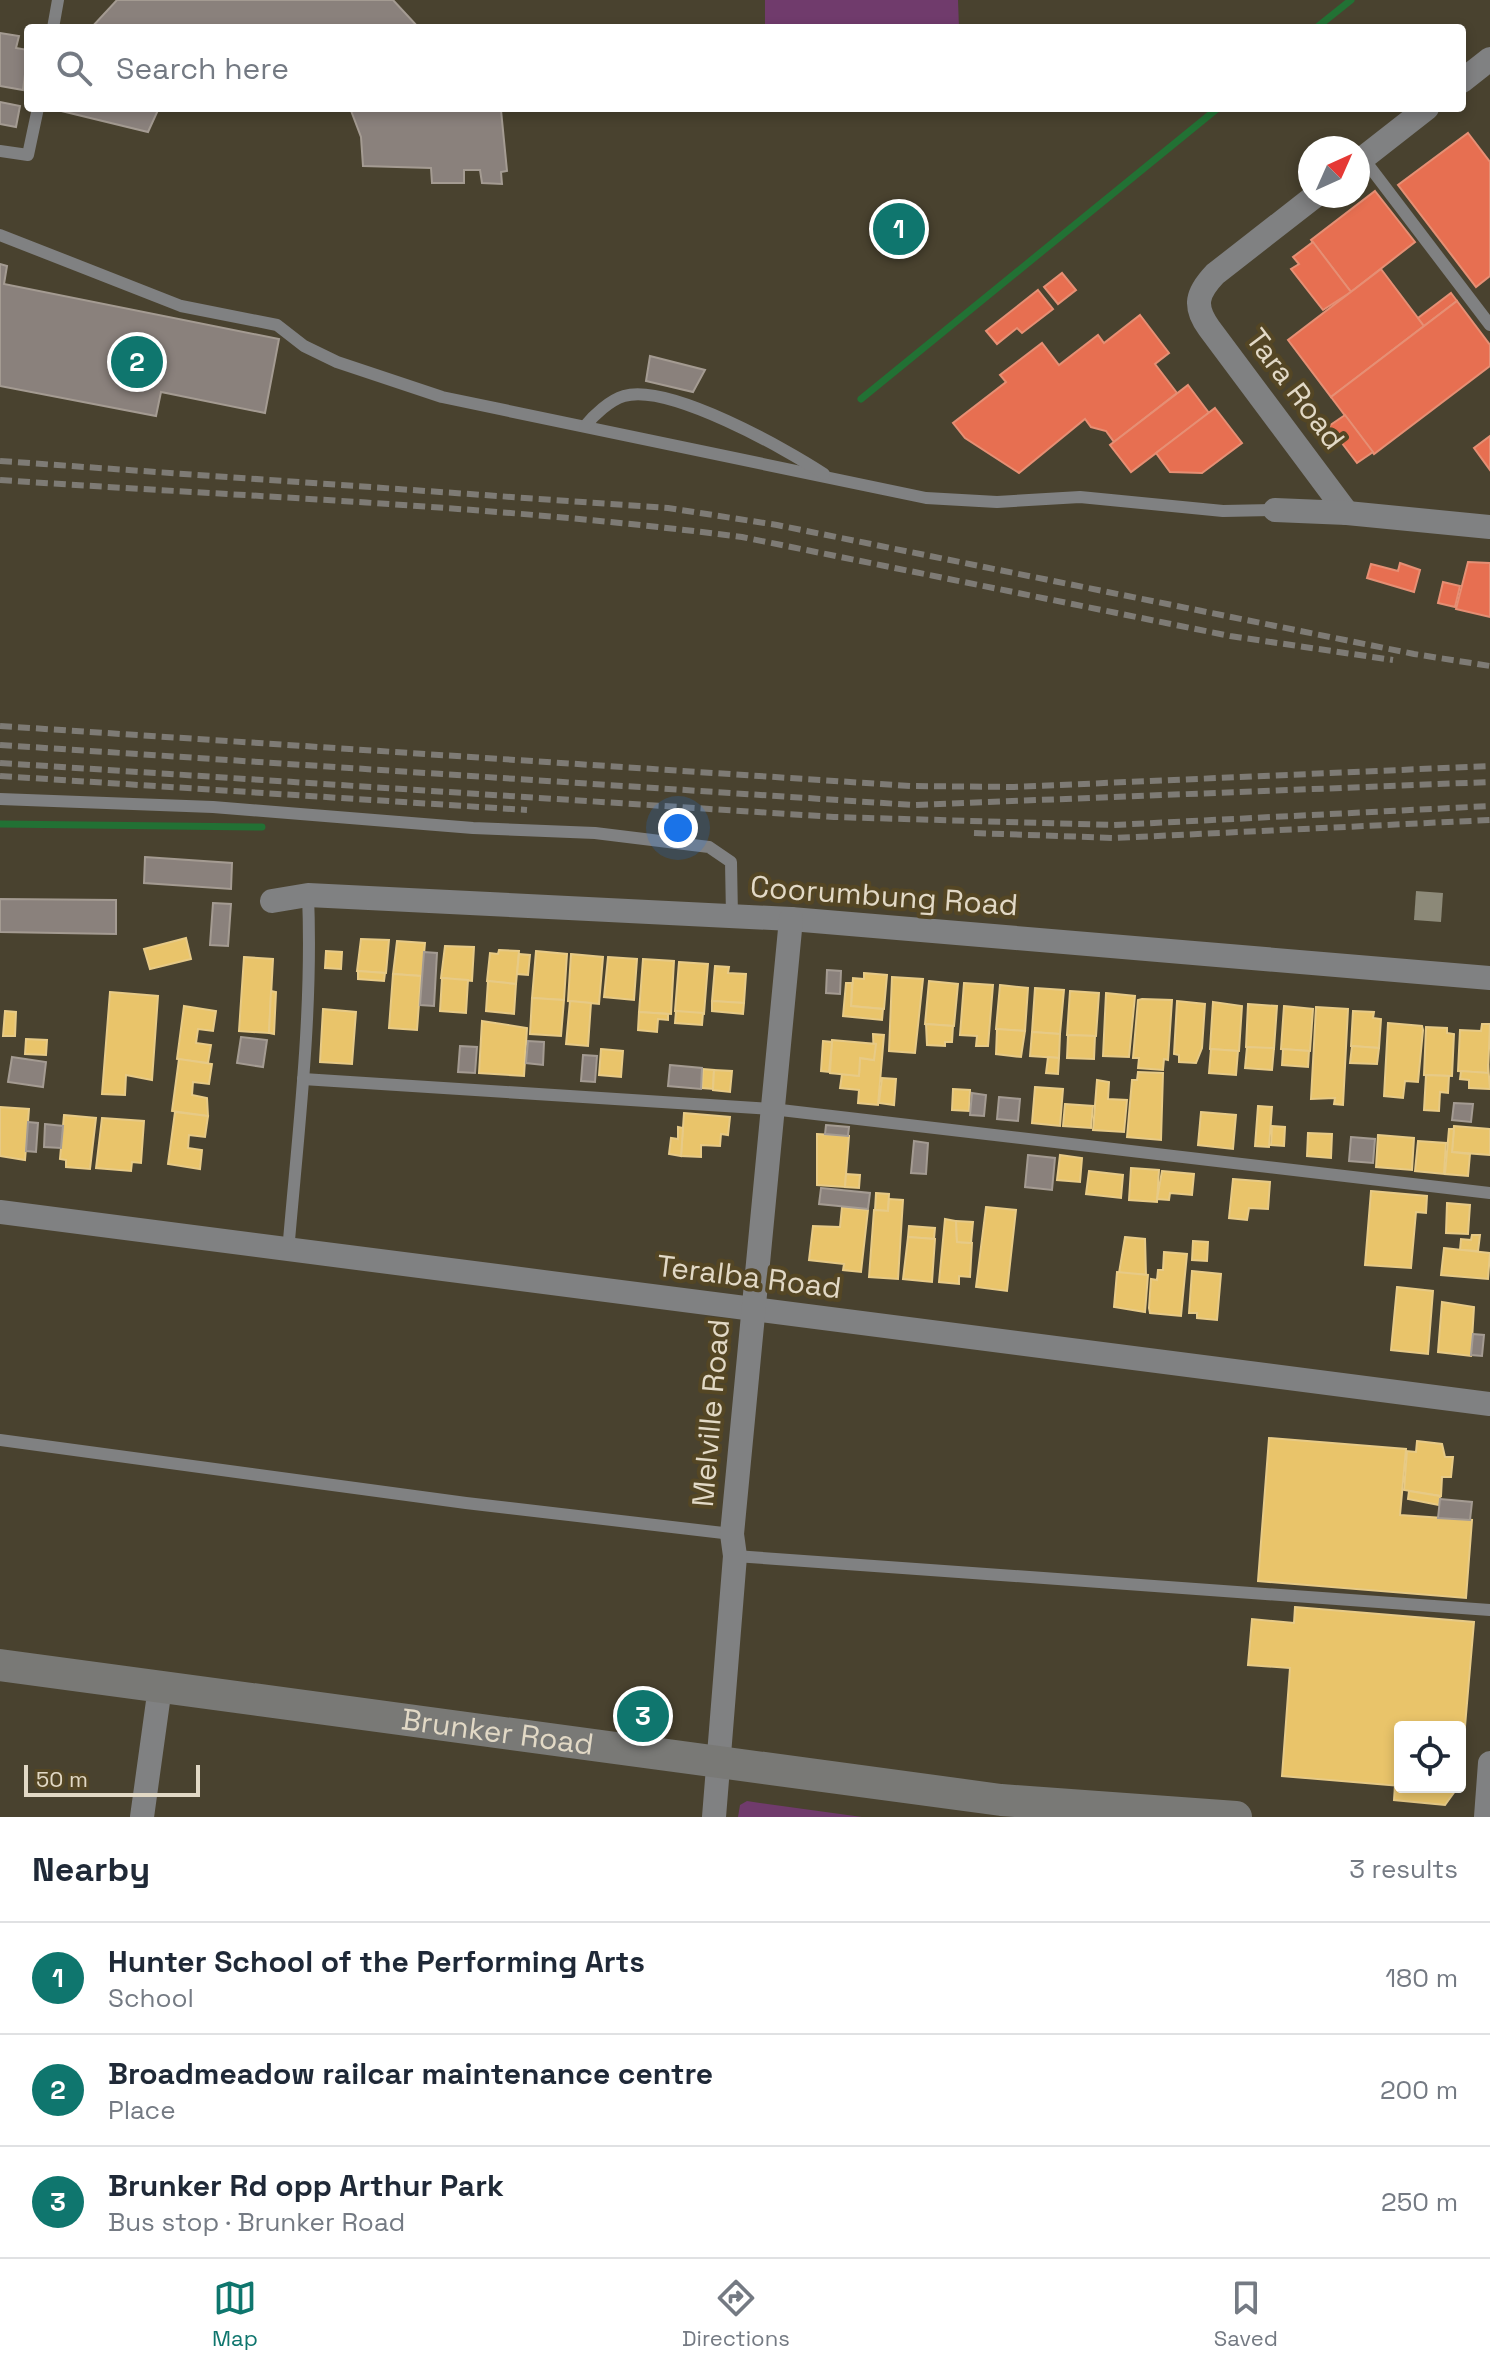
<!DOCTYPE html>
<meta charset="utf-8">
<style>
body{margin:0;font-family:"Space Grotesk",sans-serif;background:#f2f2f3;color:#1f2937}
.controls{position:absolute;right:24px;bottom:24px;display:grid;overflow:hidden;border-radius:8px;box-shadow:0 4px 12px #0003}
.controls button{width:72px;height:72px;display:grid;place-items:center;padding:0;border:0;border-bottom:2px solid #e0e1e3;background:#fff;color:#1f2937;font:40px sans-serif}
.compass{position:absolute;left:1298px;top:136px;width:72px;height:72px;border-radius:50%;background:#fff;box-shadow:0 4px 12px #0003;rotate:45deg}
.scale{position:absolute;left:24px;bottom:20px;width:176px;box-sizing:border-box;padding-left:8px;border:4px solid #e2d9c6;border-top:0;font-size:22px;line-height:28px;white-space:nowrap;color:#e2d9c6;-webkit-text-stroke:6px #544624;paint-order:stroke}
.you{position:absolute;left:678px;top:828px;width:28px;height:28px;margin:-20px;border:6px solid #fff;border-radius:50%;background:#1a73e8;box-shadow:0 0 0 12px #1a73e833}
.badge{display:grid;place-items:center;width:52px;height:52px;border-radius:50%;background:#0f766e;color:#fff;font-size:26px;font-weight:700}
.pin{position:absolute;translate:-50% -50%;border:4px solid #fff;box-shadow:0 2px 8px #0006}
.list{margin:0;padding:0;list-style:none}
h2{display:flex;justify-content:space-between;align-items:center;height:104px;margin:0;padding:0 32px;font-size:34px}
h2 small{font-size:26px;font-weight:400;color:#747a83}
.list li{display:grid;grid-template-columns:52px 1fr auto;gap:24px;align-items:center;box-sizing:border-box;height:112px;padding:0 32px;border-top:2px solid #e0e1e3}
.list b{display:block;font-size:30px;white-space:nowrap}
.list p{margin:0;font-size:26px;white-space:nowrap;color:#747a83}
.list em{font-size:26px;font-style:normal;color:#747a83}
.icon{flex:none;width:44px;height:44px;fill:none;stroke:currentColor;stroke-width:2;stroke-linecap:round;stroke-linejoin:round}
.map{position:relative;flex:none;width:1490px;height:1817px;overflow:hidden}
.search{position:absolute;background:#fff;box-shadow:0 4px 12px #0003;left:24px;right:24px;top:24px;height:88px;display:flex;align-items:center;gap:20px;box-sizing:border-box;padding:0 28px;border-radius:8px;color:#747a83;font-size:30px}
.sheet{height:440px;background:#fff}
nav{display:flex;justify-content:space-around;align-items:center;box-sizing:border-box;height:112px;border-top:2px solid #e0e1e3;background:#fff;font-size:22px;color:#747a83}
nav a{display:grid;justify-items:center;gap:4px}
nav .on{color:#0f766e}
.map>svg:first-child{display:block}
</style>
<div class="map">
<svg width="1490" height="1817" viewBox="0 0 1490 1817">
<rect width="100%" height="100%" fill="#49422f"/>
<g fill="#703b6c">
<path d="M765,0h193l1,28h-194z"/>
<path d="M747,1801l13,2 102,14h-124l2,-12z"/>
</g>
<g fill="#e9c46a" stroke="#e7ca86" stroke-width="2">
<path d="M186,938l5,21 -41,10 -6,-20z"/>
<path d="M361,939l28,1 -3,33 -29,-2z"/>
<path d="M397,941l28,2 -3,33 -29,-2z"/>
<path d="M445,946l29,1 -2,34 -31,-3z"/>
<path d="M499,950l20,1 -3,33 -29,-3 3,-28 8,1z"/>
<path d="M326,951l16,1 -1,17 -16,-1z"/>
<path d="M536,951l31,3 -3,46 -32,-2z"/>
<path d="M519,954l11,1 -2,20 -11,-1z"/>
<path d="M571,954l32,3 -4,47 -31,-3z"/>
<path d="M244,957l29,2 -4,74 -30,-2z"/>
<path d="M608,957l29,2 -3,41 -30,-3z"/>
<path d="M643,959l31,2 -3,53 -32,-2z"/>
<path d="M679,962l29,2 -4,50 -29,-3z"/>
<path d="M715,966l14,1 -1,6 18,1 -2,29 -32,-2z"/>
<path d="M358,971l27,2 -1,8 -26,-2z"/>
<path d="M864,973l23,2 -3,34 -33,-3 2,-28 11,1z"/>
<path d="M393,974l28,2 -4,54 -28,-2z"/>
<path d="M892,977l31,2 -8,74 -26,-2z"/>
<path d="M442,978l26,2 -2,33 -26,-2z"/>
<path d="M488,981l28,3 -2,30 -28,-3z"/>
<path d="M929,981l29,3 -4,42 -29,-2z"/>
<path d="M846,983h6l-1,23 32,3 -1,11 -39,-4z"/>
<path d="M964,983l29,2 -5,61h-12l1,-10 -17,-1z"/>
<path d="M1000,985l28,3 -3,43 -29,-2z"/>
<path d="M1035,988l29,2 -4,44 -28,-2z"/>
<path d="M271,991l5,1 -2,42 -5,-1z"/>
<path d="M1070,991l29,2 -3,43 -29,-1z"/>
<path d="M110,992l48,4 -6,84 -26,-5 -1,20 -23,-1z"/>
<path d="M1106,993l29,3 -6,61 -26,-1z"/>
<path d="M532,998l32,2 -3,36 -31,-2z"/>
<path d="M1142,999l30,1 -4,60 -4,-1 -1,11 -25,-2 1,-10h-6l5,-58z"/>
<path d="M570,1001l21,2 -3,43 -22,-2z"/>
<path d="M712,1001l32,2 -1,11 -31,-3z"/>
<path d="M1177,1001l28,3 -3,44 -6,15 -17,-1v-7l-5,-1z"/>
<path d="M1213,1002l29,4 -3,45 -29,-2z"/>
<path d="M1248,1004l29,2 -3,43 -28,-2z"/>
<path d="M184,1006l32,5 -3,20 -15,-2 -2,14 15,2 -3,18 -31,-4z"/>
<path d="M1284,1006l29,3 -3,42 -29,-2z"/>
<path d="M1316,1007l32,2 -5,96 -9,-1 1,-6 -24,1z"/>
<path d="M323,1009l33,3 -4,52 -32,-2z"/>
<path d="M5,1011l11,1 -1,24h-12z"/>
<path d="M676,1011l27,2 -1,12 -27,-2z"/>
<path d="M1353,1011l21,1 -1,6 8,1 -2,29 -28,-2z"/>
<path d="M639,1012l29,2v6l-10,-1 -1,13 -19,-2z"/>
<path d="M482,1021l45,7 -3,48 -45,-3z"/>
<path d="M1388,1023l34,3 1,4 -5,52 -13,-1 -2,17 -19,-2z"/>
<path d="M926,1024l27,2 -1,16h-7v4l-18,-1z"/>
<path d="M1482,1024h8l-2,49 -30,-2 2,-41 21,1z"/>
<path d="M1426,1027l21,1v5l7,1 -2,42 -28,-1z"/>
<path d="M997,1029l28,2 -4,26 -25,-3z"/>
<path d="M1032,1032l28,2 -1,24 -29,-2z"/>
<path d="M873,1034l11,1 -6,70 -20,-2 1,-13 -19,-2 2,-14 17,2 1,-18 14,2z"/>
<path d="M1068,1035l27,1 -1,23 -27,-1z"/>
<path d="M26,1039l21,1 -1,15 -21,-1z"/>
<path d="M832,1040l44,4 -2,16 -14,-2 -1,18 -29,-3z"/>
<path d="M823,1041l9,1 -3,30 -8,-1z"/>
<path d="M1352,1046l27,2 -2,16 -27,-1z"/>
<path d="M1247,1047l27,1 -2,22 -27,-2z"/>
<path d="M601,1049l22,2 -2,26 -22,-2z"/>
<path d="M1211,1049l27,2 -2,24 -27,-2z"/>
<path d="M1283,1049l26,2 -1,16 -26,-2z"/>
<path d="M1048,1057l11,1 -1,16 -12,-1z"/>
<path d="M179,1059l33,5 -3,20 -16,-2 -1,13 15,3 1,18 -36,-5z"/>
<path d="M1488,1064l2,25 -21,-1v-8l-9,-1 1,-8 27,2z"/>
<path d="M703,1069l11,1 -1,19 -11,-1z"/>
<path d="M714,1070l18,1 -2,21 -17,-2z"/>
<path d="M1138,1072l25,1 -2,67 -34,-3 5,-57h5z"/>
<path d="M1426,1075l23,1 -1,17 -8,-1 -1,19 -15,-1z"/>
<path d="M882,1078l14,1 -2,26 -15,-2z"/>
<path d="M1097,1080l12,2 -1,17 19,1 -3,32 -31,-2z"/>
<path d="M1035,1087l28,2 -3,37 -28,-3z"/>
<path d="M953,1089l17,1 -1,21 -17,-1z"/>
<path d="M1065,1104l28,2 -2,22 -28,-2z"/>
<path d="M1258,1106l14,1 -3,40 -14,-1z"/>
<path d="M0,1107l29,2 -4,51 -25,-4z"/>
<path d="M175,1112l33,4 -3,21 -16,-2 -1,13 14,2 -2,19 -32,-5z"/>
<path d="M1201,1112l35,3 -3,34 -35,-4z"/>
<path d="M684,1113l46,4 -2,18 -7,-1 -1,12 -19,-1v12l-20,-1z"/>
<path d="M64,1115l32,3 -6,51 -24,-2v-7l-6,-1z"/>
<path d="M102,1118l42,3 -3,42 -9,-1 -1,9 -35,-3z"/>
<path d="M1272,1126l13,1 -1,19 -13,-1z"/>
<path d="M1454,1126l36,3v26l-38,-3z"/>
<path d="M678,1127l5,1 -2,28 -12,-2 2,-16 7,1z"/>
<path d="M1449,1129h5l-2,23 18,2 -2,22 -23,-2z"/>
<path d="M1308,1133l24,1 -1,24 -24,-2z"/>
<path d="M817,1134l32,2 -4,51 -28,-2z"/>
<path d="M1378,1135l36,3 -2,32 -36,-3z"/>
<path d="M1418,1141l28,2 -2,31 -29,-3z"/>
<path d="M1060,1155l22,3 -2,24 -23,-2z"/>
<path d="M1131,1168l28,2 -2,32 -28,-2z"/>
<path d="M1089,1171l34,4 -2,23 -35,-4z"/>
<path d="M1162,1171l32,3 -2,21 -22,-2 -1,7 -12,-1z"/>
<path d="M846,1174l14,1 -1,13 -14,-1z"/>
<path d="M1233,1179l37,3 -2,27 -19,-1 -2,12 -18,-2z"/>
<path d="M1371,1191l56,5 -1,17 -10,-1 -5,56 -46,-3z"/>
<path d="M876,1193l13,1 -1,17 -13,-1z"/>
<path d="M889,1199l14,1 -5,79 -29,-2 5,-67 14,1z"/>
<path d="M1447,1203l23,2 -2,29 -22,-1z"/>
<path d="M842,1207l26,3 -7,62 -18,-2 1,-6 -35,-4 4,-34 27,1z"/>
<path d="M986,1207l30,3 -9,81 -31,-4z"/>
<path d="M945,1219l11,2 1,21 15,1 -2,34 -11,-1v8l-20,-2z"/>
<path d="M956,1221l17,1 -2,21 -14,-1z"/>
<path d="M909,1226l26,2 -1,11 -26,-2z"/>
<path d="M1472,1235h8l-2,16 -18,-1 1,-11 10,1z"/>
<path d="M908,1237l27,2 -3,43 -29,-3z"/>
<path d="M1125,1237l20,2 1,36 -27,-2z"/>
<path d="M1193,1241l15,1 -1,19 -15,-1z"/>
<path d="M1444,1248l46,5 -2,26 -47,-4z"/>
<path d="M1164,1252l23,2 -6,62 -31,-3 -1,-5 2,-29 6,1 1,-10h5z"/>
<path d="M1192,1271l29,3 -4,46 -20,-2v-5h-8z"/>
<path d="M1117,1272l31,3 -3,37 -31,-5z"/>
<path d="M1397,1287l36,4 -5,63 -37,-4z"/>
<path d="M1442,1302l32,5 -3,49 -33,-4z"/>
<path d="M1269,1438l137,11 -6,66 72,5 -6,78 -208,-17z"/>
<path d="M1417,1441l25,3 3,13h8l-2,20h-9l-1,19 -37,-6 3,-39 9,1z"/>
<path d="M1409,1491l31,5 -1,9 -31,-6z"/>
<path d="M1295,1607l179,15 -14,162v-57h-60v59l-118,-10 8,-108 -42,-3 4,-46 42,4z"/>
<path d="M1395,1785l5,2 55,4 -10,14 -51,-5z"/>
</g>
<g fill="#e76f51" stroke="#e68f74" stroke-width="2">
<path d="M1468,133l22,29v114l-14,11 -78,-102z"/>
<path d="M1375,191l40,51 -64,50 -40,-52z"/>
<path d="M1313,242l38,50 -28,18 -32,-41 8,-5 -6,-7z"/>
<path d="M1381,269l43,57 -93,71 -43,-57z"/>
<path d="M1062,273l14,17 -18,14 -14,-17z"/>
<path d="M1038,290l15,19 -31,24 -5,-5 -20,16 -11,-13z"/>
<path d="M1451,293l6,8 -33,25 -6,-8z"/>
<path d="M1457,301l33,44v21l-116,88 -43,-57z"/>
<path d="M1140,315l29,38 -14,11 22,29 -63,49 -8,-11 -15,-4 -6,-8 -66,54 -54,-35 -12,-15 53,-41 -6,-7 42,-32 17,22 39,-30 6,8z"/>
<path d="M1188,385l21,28 -78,59 -21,-27z"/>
<path d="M1215,408l27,35 -40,30 -32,-1 -14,-19z"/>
<path d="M1345,415l28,37 -16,11 -28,-37z"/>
<path d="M1490,436v34l-16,-22z"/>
<path d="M1468,562l22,1v54l-34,-8z"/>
<path d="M1400,563l20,7 -6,22 -47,-14 4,-14 27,7z"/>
<path d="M1443,582l17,4 -5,21 -17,-4z"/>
</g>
<g fill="#8a817c" stroke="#a49b92" stroke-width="2">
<path d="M117,0h276l26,28h-328z"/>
<path d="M0,33l19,3 -3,12 12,2 -5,40 -23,-4z"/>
<path d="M0,102l20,4 -4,21 -16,-3z"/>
<path d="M49,108h110l-11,24z"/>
<path d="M350,108h160l-9,2 6,61 -6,1 1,12 -20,-1 -2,-13h-16v13h-32l-1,-15 -68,-2 -2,-29z"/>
<path d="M0,264l7,2 -3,18 275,55 -14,74 -104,-21 -5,24 -156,-30z"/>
<path d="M650,356l55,14 -12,22 -47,-11z"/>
<path d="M145,857l87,6 -1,26 -87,-6z"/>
<path d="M0,899l116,1v34l-116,-2z"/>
<path d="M213,903l18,1 -3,42 -18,-1z"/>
<path d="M424,952l13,1 -3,53 -14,-1z"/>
<path d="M827,970l14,1 -1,23 -14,-1z"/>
<path d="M241,1037l26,3 -4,27 -26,-4z"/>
<path d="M528,1041l16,1 -1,23 -17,-2z"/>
<path d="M460,1046l17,1 -2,26 -17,-1z"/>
<path d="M583,1055l14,1 -2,26 -14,-1z"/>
<path d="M12,1057l34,5 -3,25 -35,-5z"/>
<path d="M670,1065l32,3 -1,21 -33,-3z"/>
<path d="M972,1093l14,2 -2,21 -14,-1z"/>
<path d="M999,1097l21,2 -2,22 -21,-2z"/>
<path d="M1454,1103l19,1 -2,18 -19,-2z"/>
<path d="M28,1122l10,1 -2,29 -10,-1z"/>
<path d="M45,1124l18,2 -2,22 -17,-1z"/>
<path d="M826,1125l23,2 -1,9 -23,-2z"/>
<path d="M1351,1137l24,2 -2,24 -24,-2z"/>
<path d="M914,1141l14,2 -2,31 -15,-1z"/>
<path d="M1028,1155l27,3 -3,32 -27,-3z"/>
<path d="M821,1188l49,5 -2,16 -49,-5z"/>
<path d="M1473,1334l11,1 -2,21 -11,-1z"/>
<path d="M1440,1499l32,3 -2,18 -32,-2z"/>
</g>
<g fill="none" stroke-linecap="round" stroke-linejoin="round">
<g stroke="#227134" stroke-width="7">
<path d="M1316,28l35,-28"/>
<path d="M861,399l357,-291"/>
<path d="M0,824l262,3"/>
</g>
</g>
<path fill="#8c8978" d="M1416,891l27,2 -2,29 -27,-2z"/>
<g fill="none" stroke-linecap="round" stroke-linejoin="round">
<g stroke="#808182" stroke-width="12">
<path d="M53,28l5,-28"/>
<path d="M0,151l28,4 10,-47"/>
<path d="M1363,158l127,167"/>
<path d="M0,235l181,71 96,19 27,21 33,16 105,35 484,101 71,4 83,-5 143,14 52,-1"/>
<path d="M585,426c9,-11 25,-26 39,-30 45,-13 162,53 200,78"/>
<path d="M0,799l213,8 260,21 122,5 114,14 22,15 1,54"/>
<path d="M303,1079l469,30 718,84"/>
<path d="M288,1252c10,-119 25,-238 20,-357"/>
<path d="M0,1440l466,63 266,31"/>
<path d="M735,1556l755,54"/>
</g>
<g stroke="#808182" stroke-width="24">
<path d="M1462,81l28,-22"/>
<path d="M1358,162l69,-54"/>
<path d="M1315,196l-100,78c-18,19 -22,32 -6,54l138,185"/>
<path d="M1275,510l72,3 143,14"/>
<path d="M272,901l36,-6 483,24 699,59"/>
<path d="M0,1212l1490,192"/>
<path d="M142,1817l18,-130"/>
<path d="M714,1817l21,-261 -3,-22 59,-615"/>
<path d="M1486,1817l4,-54"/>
</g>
<path stroke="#797976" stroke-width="32" id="s1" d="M0,1665l1001,135 235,17"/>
<g stroke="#7e7b75" stroke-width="6" stroke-dasharray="12 6" stroke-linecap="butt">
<path d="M0,461l668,47 109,17 637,129 76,12"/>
<path d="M0,480c247,17 496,25 742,57l488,99 163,24"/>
<path d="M0,726l911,60 103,1 476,-21"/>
<path d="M0,745l913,60 577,-23"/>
<path d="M0,763l834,54 280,8 376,-19"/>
<path d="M0,776l527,34"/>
<path d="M974,833l141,5 375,-18"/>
</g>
</g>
<g text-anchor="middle" stroke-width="8" stroke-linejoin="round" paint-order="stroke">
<g font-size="30" fill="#e2d9c6" stroke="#544624">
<text transform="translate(1295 389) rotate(53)" y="10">Tara Road</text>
<text transform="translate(884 896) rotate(4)" y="10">Coorumbung Road</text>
<text transform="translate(749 1277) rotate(7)" y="10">Teralba Road</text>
<text transform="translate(711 1413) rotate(-85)" y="10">Melville Road</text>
<text dy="10" stroke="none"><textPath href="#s1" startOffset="502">Brunker Road</textPath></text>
</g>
</g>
</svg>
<div class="controls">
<button><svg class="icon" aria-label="locate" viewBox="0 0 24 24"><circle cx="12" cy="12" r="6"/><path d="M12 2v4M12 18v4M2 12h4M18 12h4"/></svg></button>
</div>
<svg class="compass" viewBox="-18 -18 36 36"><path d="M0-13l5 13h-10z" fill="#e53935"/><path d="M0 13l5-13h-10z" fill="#747a83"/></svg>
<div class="scale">50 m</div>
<div class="you"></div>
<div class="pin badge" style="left:899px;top:229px">1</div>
<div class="pin badge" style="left:137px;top:362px">2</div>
<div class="pin badge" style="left:643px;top:1716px">3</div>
<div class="search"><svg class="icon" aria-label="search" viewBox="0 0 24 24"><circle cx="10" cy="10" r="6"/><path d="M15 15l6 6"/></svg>Search here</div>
</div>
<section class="sheet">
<h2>Nearby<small>3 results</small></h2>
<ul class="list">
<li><span class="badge">1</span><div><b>Hunter School of the Performing Arts</b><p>School</p></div><em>180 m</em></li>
<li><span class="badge">2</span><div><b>Broadmeadow railcar maintenance centre</b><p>Place</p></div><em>200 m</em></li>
<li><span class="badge">3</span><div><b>Brunker Rd opp Arthur Park</b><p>Bus stop · Brunker Road</p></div><em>250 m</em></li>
</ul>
</section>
<nav>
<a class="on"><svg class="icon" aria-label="map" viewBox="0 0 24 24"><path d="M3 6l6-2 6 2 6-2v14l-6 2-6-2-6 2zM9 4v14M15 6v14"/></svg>Map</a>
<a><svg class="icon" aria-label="directions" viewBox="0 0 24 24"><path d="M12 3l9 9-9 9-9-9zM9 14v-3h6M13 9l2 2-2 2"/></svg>Directions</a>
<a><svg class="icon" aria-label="saved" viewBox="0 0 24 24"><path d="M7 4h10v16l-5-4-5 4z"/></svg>Saved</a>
</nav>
